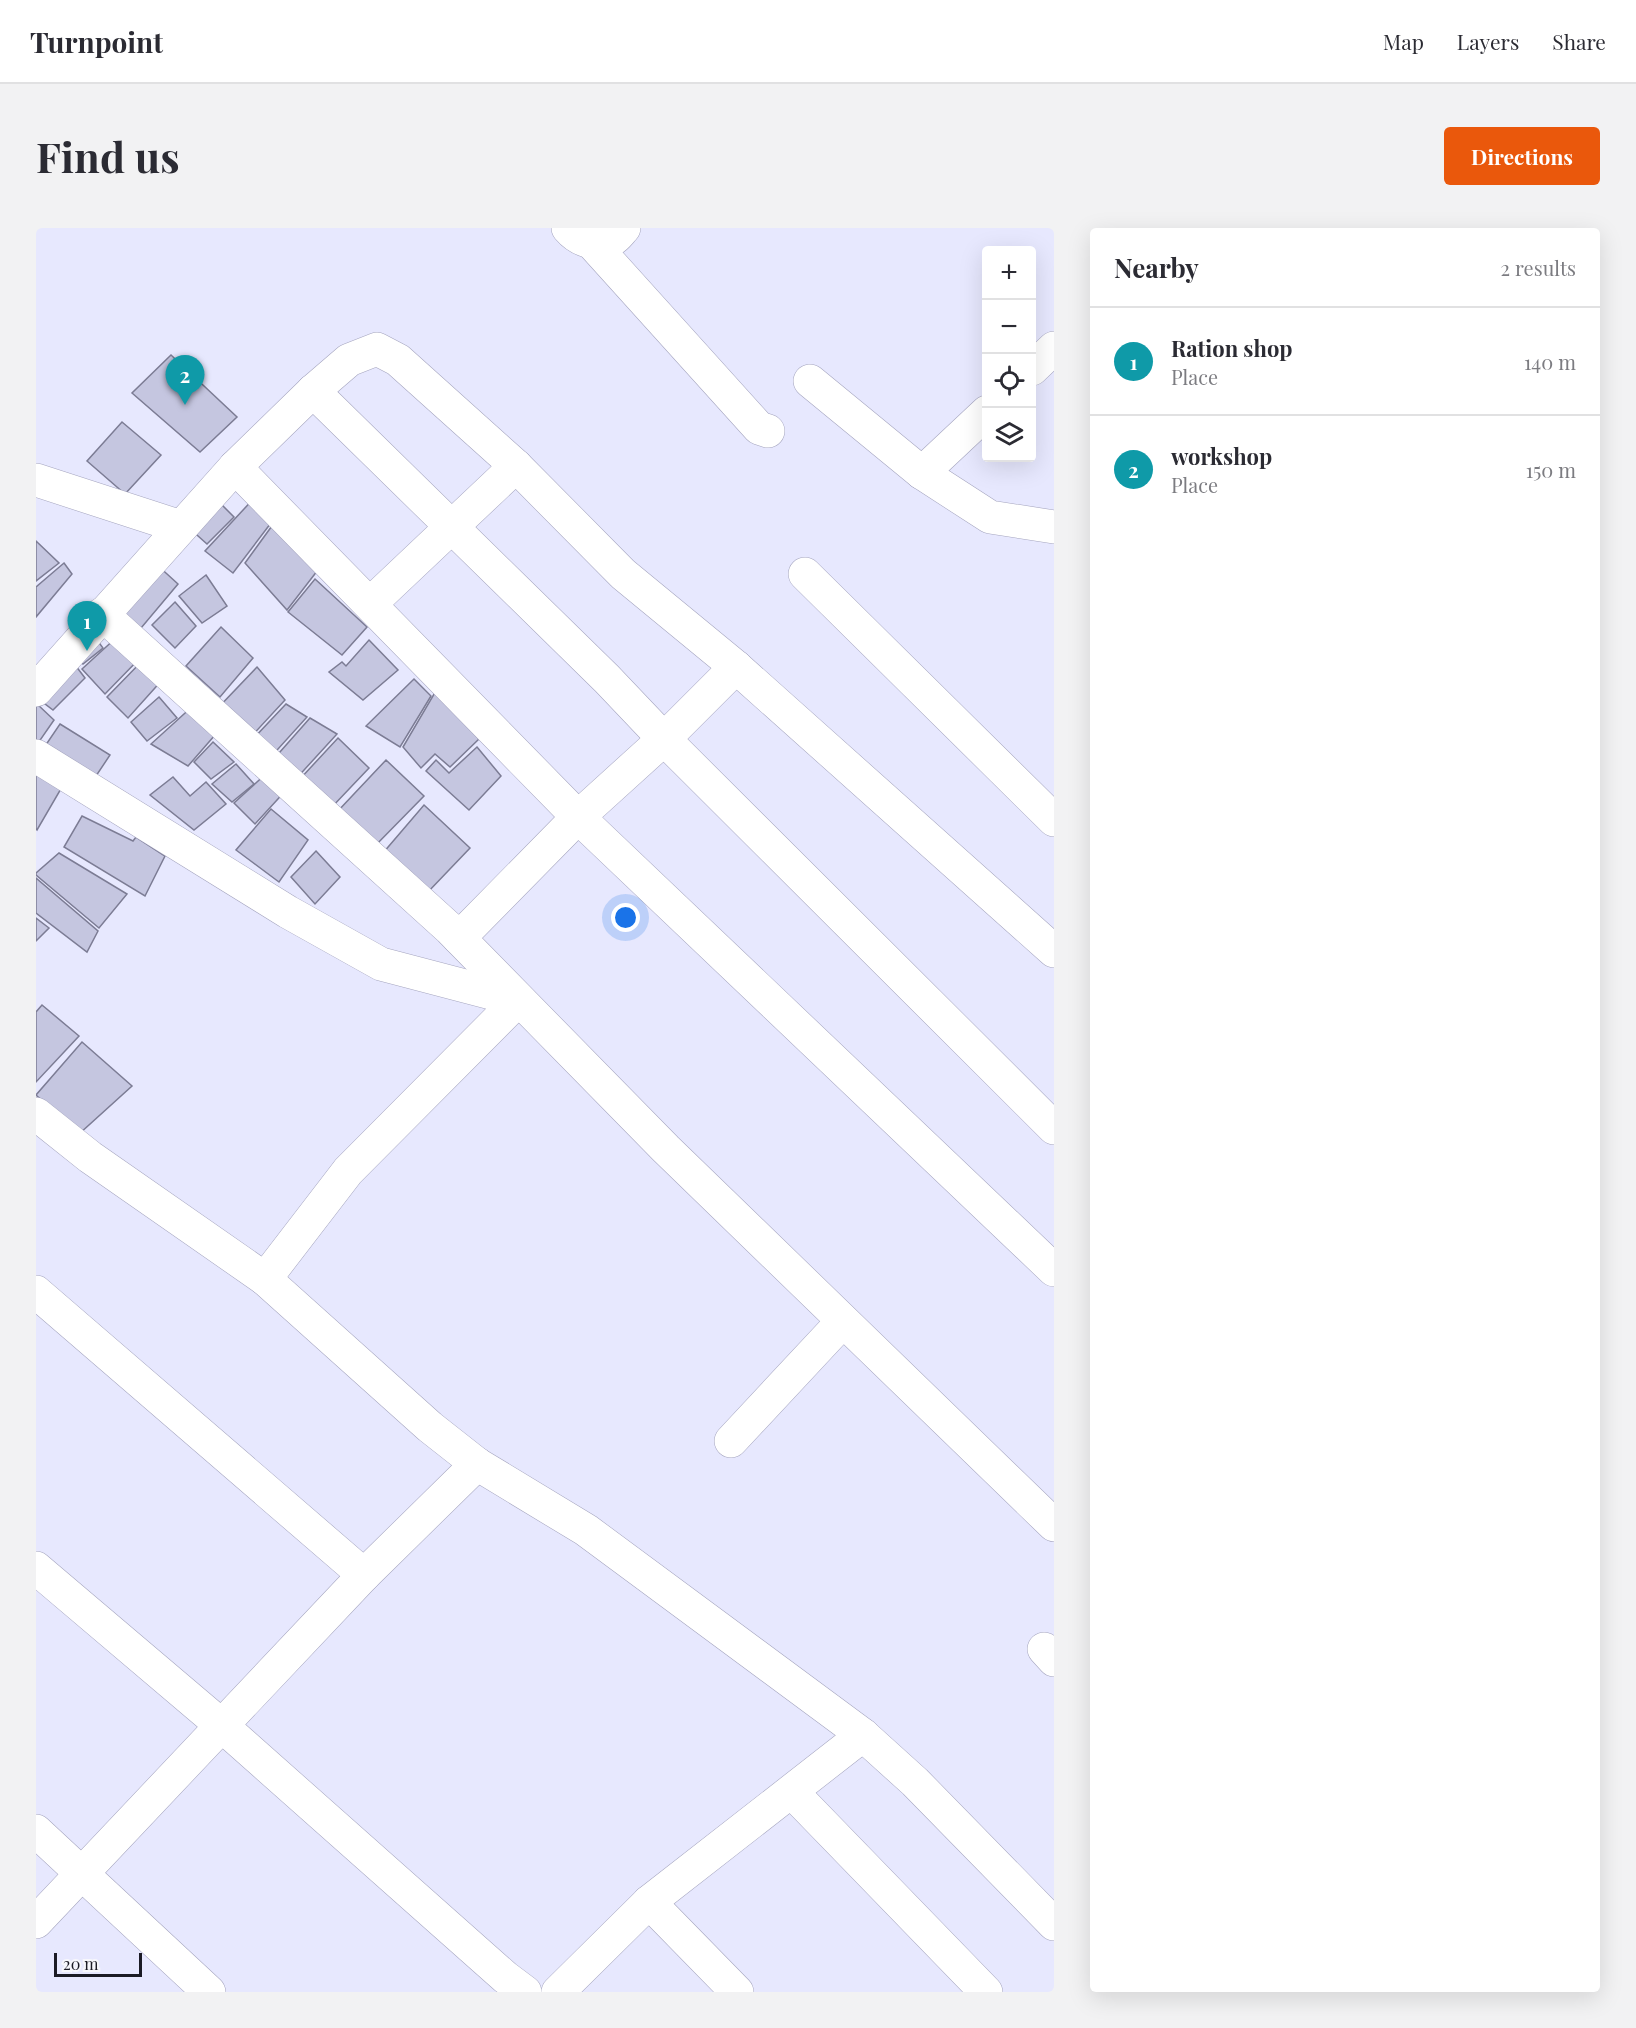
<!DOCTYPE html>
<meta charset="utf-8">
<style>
body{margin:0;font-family:"Playfair Display",serif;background:#f2f2f3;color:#2b2b33}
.controls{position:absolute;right:18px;top:18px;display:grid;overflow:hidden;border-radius:6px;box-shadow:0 6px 24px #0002}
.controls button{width:54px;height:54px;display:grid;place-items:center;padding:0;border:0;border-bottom:2px solid #e1e1e2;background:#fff;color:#2b2b33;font:30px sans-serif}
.scale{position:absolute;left:18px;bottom:15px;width:88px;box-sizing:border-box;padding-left:6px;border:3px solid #1b1b25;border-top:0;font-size:16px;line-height:21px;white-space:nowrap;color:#1b1b25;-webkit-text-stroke:4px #f7f7fc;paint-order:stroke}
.you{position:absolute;left:590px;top:690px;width:21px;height:21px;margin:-15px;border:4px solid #fff;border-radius:50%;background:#1a73e8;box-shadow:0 0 0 9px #1a73e833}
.badge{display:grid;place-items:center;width:39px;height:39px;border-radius:50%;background:#ea580c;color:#fff;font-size:20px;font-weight:700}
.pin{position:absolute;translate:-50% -50px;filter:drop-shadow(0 2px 3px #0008)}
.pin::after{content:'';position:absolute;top:32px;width:21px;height:18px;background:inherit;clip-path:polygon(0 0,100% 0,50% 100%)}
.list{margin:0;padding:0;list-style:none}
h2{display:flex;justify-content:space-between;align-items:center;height:78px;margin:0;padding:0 24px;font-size:26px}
h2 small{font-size:20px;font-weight:400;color:#7c7c81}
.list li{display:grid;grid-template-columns:39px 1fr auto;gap:18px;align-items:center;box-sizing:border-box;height:108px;padding:0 24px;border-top:2px solid #e1e1e2}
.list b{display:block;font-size:22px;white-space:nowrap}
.list p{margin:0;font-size:20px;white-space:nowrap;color:#7c7c81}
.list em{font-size:20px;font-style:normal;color:#7c7c81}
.icon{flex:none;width:33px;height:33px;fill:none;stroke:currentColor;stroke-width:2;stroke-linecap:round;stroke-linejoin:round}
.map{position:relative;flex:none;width:1018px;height:1764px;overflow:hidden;border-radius:6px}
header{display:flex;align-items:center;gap:36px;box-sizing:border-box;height:84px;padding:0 30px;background:#fff;border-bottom:2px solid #e1e1e2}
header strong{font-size:28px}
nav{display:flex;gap:33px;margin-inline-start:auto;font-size:21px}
.intro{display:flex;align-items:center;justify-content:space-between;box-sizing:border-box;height:144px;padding:0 36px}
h1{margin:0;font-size:42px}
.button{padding:15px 27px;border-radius:6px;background:#ea580c;color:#fff;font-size:21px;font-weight:700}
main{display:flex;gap:36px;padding:0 36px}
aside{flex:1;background:#fff;border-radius:6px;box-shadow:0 6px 24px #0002}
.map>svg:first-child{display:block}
</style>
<header>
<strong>Turnpoint</strong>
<nav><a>Map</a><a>Layers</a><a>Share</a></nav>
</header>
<div class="intro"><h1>Find us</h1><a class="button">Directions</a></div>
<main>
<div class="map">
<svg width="1018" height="1764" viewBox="0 0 1018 1764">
<rect width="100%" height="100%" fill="#e7e8fe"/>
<g fill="#c5c6e0" stroke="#7c7c94" stroke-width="1.5">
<path d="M135,127l66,62 -37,35 -68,-59z"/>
<path d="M86,194l39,33 -36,39 -38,-33z"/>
<path d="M221,267l20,20 -44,58 -28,-22z"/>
<path d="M180,271l18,18 -27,27 -19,-17z"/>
<path d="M241,291l44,47 -34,44 -42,-47z"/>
<path d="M0,313l23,22 -23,18z"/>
<path d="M28,335l8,11 -36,43v-30z"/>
<path d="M119,335l23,21 -42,50 -26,-22z"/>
<path d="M170,347l21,31 -25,17 -23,-27z"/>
<path d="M279,351l52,48 -25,28 -54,-43z"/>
<path d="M139,374l21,24 -21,22 -23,-23z"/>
<path d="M185,399l32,31 -33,39 -34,-31z"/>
<path d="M56,405l11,15 -20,16 -12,-10z"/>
<path d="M82,408l23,21 -36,37 -23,-25z"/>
<path d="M333,412l29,30 -35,30 -34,-28 13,-10 4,4z"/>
<path d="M33,429l16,21 -32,32 -17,-13z"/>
<path d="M107,432l20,19 -35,39 -21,-21z"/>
<path d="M221,439l28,33 -37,40 -32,-30z"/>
<path d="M378,451l17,17 -31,51 -34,-21z"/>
<path d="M401,461l42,50 -29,28 -15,-13 -14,14 -18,-21z"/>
<path d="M123,469l18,21 -30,23 -16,-19z"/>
<path d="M0,475l18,17 -18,26z"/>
<path d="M159,476l27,23 -34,39 -37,-22z"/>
<path d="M250,476l21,13 -38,42 -18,-18z"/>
<path d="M274,490l27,16 -43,47 -22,-20z"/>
<path d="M24,496l50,31 -20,30 -49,-33z"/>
<path d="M302,510l31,30 -38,40 -31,-29z"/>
<path d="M177,514l21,20 -23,17 -17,-17z"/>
<path d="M441,519l24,29 -32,34 -43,-39 10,-11 13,13z"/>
<path d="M350,532l38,36 -51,52 -36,-36z"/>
<path d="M200,536l18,20 -22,18 -20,-18z"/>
<path d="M0,543l26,16 -25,43 -1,-1z"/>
<path d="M233,543l19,17 -33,36 -21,-21z"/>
<path d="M137,549l17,19 16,-14 20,22 -32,26 -44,-35z"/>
<path d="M388,577l46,43 -43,45 -44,-40z"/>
<path d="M235,581l37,31 -29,42 -43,-32z"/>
<path d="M46,588l51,25 3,-4 29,19 -20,40 -81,-49z"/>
<path d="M280,623l24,26 -25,27 -24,-27z"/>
<path d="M23,625l68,41 -28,34 -63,-53v-2z"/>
<path d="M0,650l62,53 -11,21 -51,-39z"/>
<path d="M0,690l13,10 -13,13z"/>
<path d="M6,777l37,31 -43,46v-70z"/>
<path d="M46,814l50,44 -53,48 -43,-39z"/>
</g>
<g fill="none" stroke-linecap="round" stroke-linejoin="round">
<defs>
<g id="minor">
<path d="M532,0c11,13 29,19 45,11 4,-2 8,-8 11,-11"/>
<path d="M556,15l167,185 9,3"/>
<path d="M996,141l22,-21"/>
<path d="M774,153l112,92 68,44 64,10"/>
<path d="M277,163l294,288 57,60 390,389"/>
<path d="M199,239l343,350 476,453"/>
<path d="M886,245l65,-61"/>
<path d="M0,252l145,47"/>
<path d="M769,346l249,246"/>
<path d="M334,376l146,-138"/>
<path d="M66,386l348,315 216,220 388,376"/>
<path d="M0,462l199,-223 78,-76 36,-31 28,-11 21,11 118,106 107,108 113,93 318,284"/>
<path d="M0,528l252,156 93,52 137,36 -170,171 -83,108"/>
<path d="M423,710l119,-121 86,-78 72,-72"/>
<path d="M0,886l54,43 175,122 165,148 47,37 109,66 277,205 52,47 139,142"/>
<path d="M0,1064l328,283"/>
<path d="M695,1213l112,-120"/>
<path d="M0,1340l185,157 284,252 20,15"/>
<path d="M1008,1421l10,11"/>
<path d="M756,1564l194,200"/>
<path d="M0,1603l173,161"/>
<path d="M613,1674l88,90"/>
<path d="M0,1694l328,-347 113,-111"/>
<path d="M522,1764l91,-90 214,-167"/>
</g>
</defs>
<use href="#minor" stroke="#a5a5bf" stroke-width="34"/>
<use href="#minor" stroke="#fff" stroke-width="33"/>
</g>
</svg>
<div class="controls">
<button>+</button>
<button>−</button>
<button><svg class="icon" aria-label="locate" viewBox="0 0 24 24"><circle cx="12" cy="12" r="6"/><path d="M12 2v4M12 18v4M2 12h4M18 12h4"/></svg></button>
<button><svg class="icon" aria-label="layers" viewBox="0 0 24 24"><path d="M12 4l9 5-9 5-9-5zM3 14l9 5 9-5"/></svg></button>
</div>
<div class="scale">20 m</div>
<div class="you"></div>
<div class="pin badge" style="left:51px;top:423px;background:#0f9aa8">1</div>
<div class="pin badge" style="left:149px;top:177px;background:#0f9aa8">2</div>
</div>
<aside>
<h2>Nearby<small>2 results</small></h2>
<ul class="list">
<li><span class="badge" style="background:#0f9aa8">1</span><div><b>Ration shop</b><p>Place</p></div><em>140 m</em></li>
<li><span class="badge" style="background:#0f9aa8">2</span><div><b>workshop</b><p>Place</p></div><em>150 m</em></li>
</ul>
</aside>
</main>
